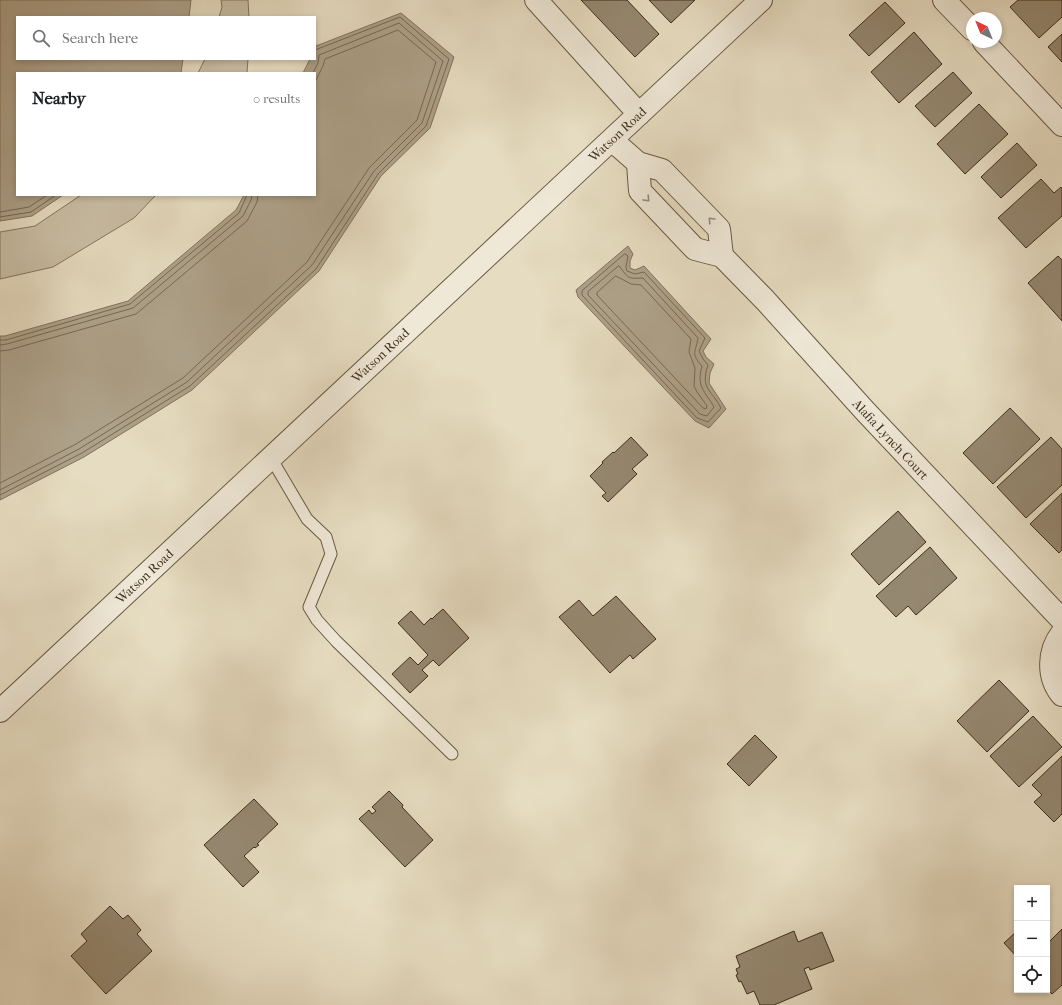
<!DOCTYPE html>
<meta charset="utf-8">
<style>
body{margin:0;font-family:"IM FELL French Canon",serif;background:#f6f6f6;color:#202124}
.controls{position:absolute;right:12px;bottom:12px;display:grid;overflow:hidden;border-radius:0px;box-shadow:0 2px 6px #0003}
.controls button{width:36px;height:36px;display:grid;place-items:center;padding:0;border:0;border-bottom:1px solid #e0e0e0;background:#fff;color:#202124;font:20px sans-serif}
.compass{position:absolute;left:966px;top:12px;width:36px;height:36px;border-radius:50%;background:#fff;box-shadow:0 2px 6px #0003;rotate:317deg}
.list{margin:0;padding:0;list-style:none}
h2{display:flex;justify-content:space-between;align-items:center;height:52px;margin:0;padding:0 16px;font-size:17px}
h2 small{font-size:13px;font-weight:400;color:#757577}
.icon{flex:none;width:22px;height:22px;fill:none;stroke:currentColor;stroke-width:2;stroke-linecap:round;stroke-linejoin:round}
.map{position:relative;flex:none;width:1062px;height:1005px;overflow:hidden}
.search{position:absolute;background:#fff;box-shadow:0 2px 6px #0003;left:16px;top:16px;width:300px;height:44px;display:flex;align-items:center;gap:10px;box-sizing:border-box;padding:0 14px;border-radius:0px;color:#757577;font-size:15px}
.panel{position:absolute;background:#fff;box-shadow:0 2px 6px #0003;left:16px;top:72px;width:300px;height:124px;border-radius:0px}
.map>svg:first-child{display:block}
</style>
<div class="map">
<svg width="1062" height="1005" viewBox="0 0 1062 1005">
<rect width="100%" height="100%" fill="#e6dcc1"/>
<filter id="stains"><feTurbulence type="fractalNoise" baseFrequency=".005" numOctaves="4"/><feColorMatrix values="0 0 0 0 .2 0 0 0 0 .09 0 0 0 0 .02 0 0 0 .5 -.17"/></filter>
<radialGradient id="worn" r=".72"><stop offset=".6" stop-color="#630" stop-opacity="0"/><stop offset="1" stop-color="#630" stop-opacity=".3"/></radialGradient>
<g fill="#c9bea5" stroke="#847660">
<path d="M221,0h27l1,17h-30l3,-10z"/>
<path d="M205,59h43l-1,14h-49z"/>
<path d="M81,195h75l-22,23 -81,49 -53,12v-47l35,-6z"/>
</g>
<g fill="#ada189" stroke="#81735d">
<path d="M0,0h191l-2,17h-172v42h166l-2,14h-164v122h46l-31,21 -32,5z"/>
<path d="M401,13l53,44 -24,71 -49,48 -62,95 -127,119 -108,67 -84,43v-164h5l123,-35 108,-91 8,-15h71v-122h-12l7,-14h5v-10l1,-3z"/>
<path d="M628,246l5,8 -3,7v7l5,2 9,-4 67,73 -8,12 3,6 8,7 -4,9 -1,10 17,26 -17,19 -14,-7 -117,-124 -2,-7z"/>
</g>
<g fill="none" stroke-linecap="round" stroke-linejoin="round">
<g stroke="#766852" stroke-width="1">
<path d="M0,212l29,-5 18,-12"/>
<path d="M0,217l31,-5 25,-17"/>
<path d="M625,254l3,2 -2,11 1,4 8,3 9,-2 61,66 -6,13 4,8 5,6c-8,24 3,24 13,43l-13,14 -11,-4 -115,-123v-4z"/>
<path d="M619,266c10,12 7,13 24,12l55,60c-2,14 -8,15 4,28 -6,21 3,25 12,41l-7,9 -7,-2 -112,-119v-3z"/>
<path d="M616,276l15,8 10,1 50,54 -2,13 6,16 -1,18 3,6 10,14 -1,3 -3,-1 -106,-113v-2z"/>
<path d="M0,340h6l124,-36 109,-91 8,-18"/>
<path d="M0,345l7,-1 126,-36 110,-92 8,-16 1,-5"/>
<path d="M0,351l9,-1 127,-36 111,-93 10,-19 1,-7"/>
<path d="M0,483l76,-39 107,-66 124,-116 62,-94 48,-48 19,-58 -38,-32 -73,29 -2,7 -8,16"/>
<path d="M0,490l79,-41 108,-67 125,-117 62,-94 48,-48 21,-62 -44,-38 -80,32 -1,8 -5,10"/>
<path d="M0,495l82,-42 108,-67 126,-117 62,-95 48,-48 23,-67 -49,-42 -85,33"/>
</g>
</g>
<g fill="#958871" stroke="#3e2e1b">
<path d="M581,0h46l32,34 -24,23z"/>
<path d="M649,0h46l-24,23z"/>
<path d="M1018,0h44v17l-23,21 -29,-31z"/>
<path d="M885,2l20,21 -36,33 -20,-21z"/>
<path d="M914,32l28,32 -43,39 -28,-31z"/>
<path d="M1062,34v28l-14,-15z"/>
<path d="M953,72l19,21 -37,34 -20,-21z"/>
<path d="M979,104l29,30 -43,40 -28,-30z"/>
<path d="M1017,143l20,22 -36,33 -20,-21z"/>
<path d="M1041,179l13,14 7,-6 1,2v27l-36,32 -28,-30z"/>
<path d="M1058,256l4,4v61l-34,-38z"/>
<path d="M1010,408l30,31 -47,45 -30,-31z"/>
<path d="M631,437l17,18 -16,14 5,5 -29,28 -6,-6 4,-3 -16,-17 13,-13 -1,-1 11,-10 1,1z"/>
<path d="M1051,437l11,12v36l-36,33 -29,-31z"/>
<path d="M1062,493v57l-3,3 -29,-29z"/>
<path d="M898,511l28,31 -47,43 -28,-31z"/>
<path d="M930,547l27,31 -41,37 -8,-9 -12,11 -20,-21z"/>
<path d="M616,596l40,43 -23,20 -3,-4 -20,18 -51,-56 20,-17 14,16z"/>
<path d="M443,609l26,29 -30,28 -6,-6 -11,10 6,6 -18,17 -18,-19 18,-17 8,8 10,-10 -30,-32 13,-12 13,14 7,-7 1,1 4,-4z"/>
<path d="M999,680l30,31 -42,41 -30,-31z"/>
<path d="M1033,716l29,31 -43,40 -29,-31z"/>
<path d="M755,735l22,22 -28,29 -22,-22z"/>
<path d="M1062,756v58l-8,8 -20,-20 8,-7 -10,-10z"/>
<path d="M389,791l14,14 -1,2 31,33 -28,27 -46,-48 10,-9 3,4 4,-3 -4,-4z"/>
<path d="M254,799l24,25 -21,20 2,1 -4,3 -1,-1 -10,9 15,16 -16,15 -39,-42z"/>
<path d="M110,906l13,13 5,-4 13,15 -4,4 15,17 -46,43 -35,-38 16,-15 -6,-7z"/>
<path d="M1062,929v56l-10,9 -5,-5v-45z"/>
<path d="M794,931l4,11 24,-10 12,29 -24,9 -1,-3 -5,2 8,20 -38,16h-14l-6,-14 -7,3 -6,-13 -2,1 -3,-7 2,-1 -2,-5 4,-2 -4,-11z"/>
<path d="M1017,931v26l-13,-14z"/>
</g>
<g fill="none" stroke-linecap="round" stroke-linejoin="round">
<defs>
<path id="service" d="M271,458l36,61 19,18 5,17 -22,53 8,13 19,21 116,113"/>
<g id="minor">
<path d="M536,0l103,114"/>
<path d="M944,0l28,29"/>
<path d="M984,42l78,83"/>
<path d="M614,142l24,21 24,7 57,59 3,27"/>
<path d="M638,163l2,28 55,58 27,7 43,44 100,111 197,209"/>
<path d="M1062,633c-14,18 -15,44 0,62"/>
<path d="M0,711l761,-711"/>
</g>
</defs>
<use href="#service" stroke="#685a44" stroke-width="13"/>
<use href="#minor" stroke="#685a44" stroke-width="24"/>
<use href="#service" stroke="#efe8d7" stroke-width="11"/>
<use href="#minor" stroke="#efe8d7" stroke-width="22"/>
</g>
<defs><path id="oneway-chevron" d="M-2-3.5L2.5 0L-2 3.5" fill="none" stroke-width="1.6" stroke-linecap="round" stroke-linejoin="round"/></defs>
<g stroke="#968b79">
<use href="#oneway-chevron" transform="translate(647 199) rotate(47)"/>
<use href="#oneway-chevron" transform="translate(711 220) rotate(-134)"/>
</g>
<g text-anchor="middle" stroke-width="3" stroke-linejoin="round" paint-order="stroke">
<g font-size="13" fill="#3e2e1b" stroke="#efe8d7">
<text transform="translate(617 134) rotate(-43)" y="5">Watson Road</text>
<text transform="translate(380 355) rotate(-43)" y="5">Watson Road</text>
<text transform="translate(891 439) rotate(47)" y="5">Alafia Lynch Court</text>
<text transform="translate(144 576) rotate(-43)" y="5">Watson Road</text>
</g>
</g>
<rect width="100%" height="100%" filter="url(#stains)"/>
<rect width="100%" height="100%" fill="url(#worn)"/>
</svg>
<div class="controls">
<button>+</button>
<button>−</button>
<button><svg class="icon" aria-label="locate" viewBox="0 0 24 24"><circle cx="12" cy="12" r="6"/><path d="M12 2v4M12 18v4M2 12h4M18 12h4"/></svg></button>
</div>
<svg class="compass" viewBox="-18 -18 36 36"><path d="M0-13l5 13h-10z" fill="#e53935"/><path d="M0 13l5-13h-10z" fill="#757577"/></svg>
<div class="search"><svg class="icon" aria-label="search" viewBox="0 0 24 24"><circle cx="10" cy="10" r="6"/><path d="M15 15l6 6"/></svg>Search here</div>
<section class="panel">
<h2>Nearby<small>0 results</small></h2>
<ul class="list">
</ul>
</section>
</div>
